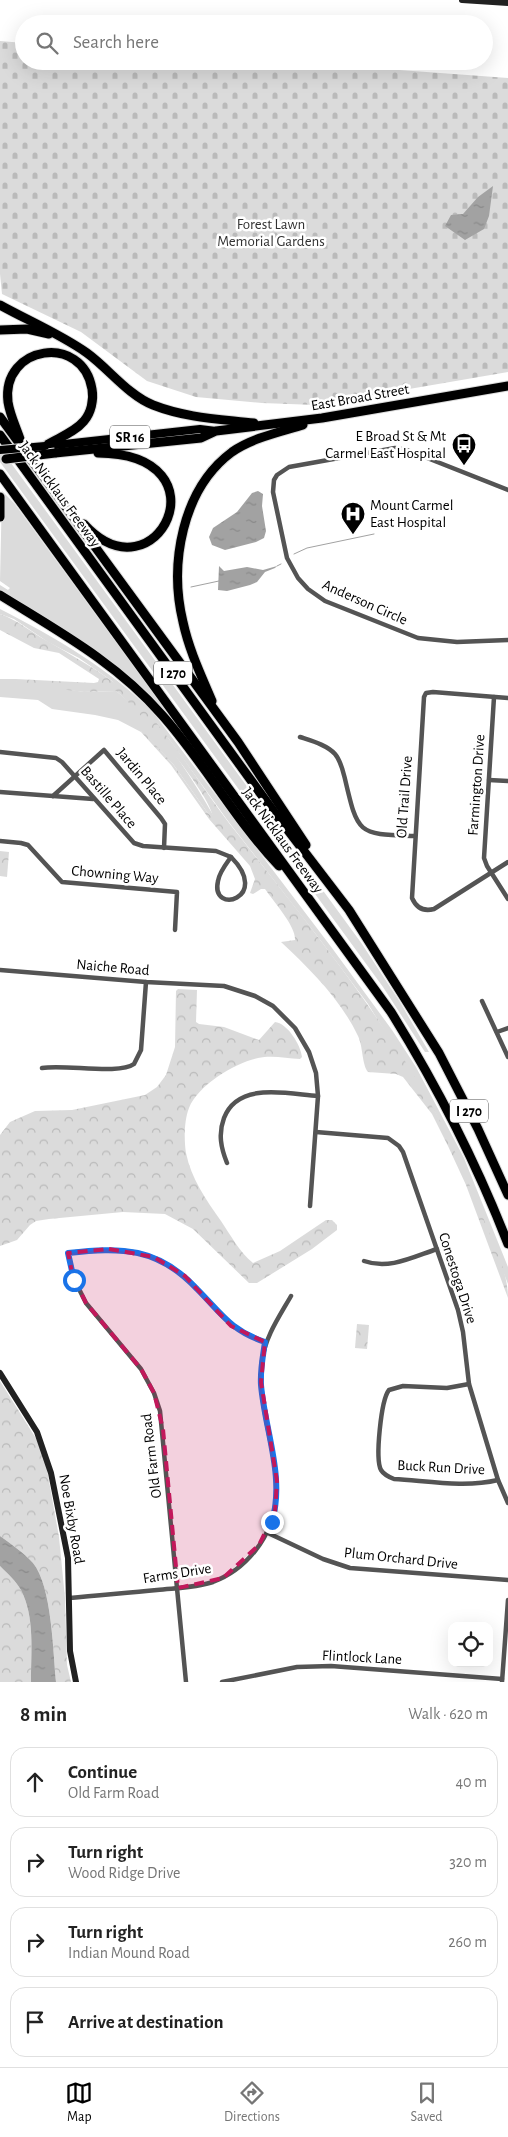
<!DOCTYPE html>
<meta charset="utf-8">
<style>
body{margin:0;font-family:"Alegreya Sans",sans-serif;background:#f6f6f6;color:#222}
.controls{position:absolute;right:15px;bottom:15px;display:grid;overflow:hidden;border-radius:10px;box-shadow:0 5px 20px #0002}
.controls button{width:45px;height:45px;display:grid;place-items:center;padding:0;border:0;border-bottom:1px solid #e0e0e0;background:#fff;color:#222;font:25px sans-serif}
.stop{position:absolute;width:15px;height:15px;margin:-11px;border:4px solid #1a73e8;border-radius:50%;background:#fff}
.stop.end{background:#1a73e8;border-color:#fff;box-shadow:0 1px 5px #0008}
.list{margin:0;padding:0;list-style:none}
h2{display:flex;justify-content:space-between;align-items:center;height:65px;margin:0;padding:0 20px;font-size:21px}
h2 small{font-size:16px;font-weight:400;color:#767676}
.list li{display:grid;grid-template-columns:32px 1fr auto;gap:15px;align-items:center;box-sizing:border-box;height:70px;margin:0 10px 10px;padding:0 10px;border:1px solid #e0e0e0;border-radius:15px}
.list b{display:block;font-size:19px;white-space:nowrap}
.list p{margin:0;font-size:16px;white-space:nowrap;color:#767676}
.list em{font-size:16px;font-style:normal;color:#767676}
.icon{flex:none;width:28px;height:28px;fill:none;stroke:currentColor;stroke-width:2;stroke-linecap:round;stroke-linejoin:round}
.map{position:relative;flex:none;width:508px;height:1682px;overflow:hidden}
.search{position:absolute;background:#fff;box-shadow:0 5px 20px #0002;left:15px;right:15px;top:15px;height:55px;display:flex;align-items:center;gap:12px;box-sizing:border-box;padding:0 18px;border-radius:28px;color:#767676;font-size:19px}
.sheet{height:385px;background:#fff}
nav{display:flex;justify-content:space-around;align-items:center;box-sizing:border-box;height:70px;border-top:1px solid #e0e0e0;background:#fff;font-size:14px;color:#767676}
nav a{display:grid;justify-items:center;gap:2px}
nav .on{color:#000}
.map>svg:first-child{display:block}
</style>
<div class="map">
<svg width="508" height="1682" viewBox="0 0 508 1682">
<defs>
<pattern id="forest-crowns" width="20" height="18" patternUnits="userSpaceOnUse" patternTransform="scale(1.25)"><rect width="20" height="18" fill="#dbdbdb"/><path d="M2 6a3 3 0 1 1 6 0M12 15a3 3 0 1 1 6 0" fill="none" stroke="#bababa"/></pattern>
<pattern id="cemetery-stones" width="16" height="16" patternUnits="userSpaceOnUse" patternTransform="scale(1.25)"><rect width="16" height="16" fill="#dbdbdb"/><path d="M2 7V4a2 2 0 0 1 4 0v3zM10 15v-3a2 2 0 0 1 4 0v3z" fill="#bababa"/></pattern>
<pattern id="water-ripples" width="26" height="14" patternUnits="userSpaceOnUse" patternTransform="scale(1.25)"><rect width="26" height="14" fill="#a2a2a2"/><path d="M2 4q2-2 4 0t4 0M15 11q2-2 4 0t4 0" fill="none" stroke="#8a8a8a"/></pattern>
</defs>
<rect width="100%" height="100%" fill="#fff"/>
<g fill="#dbdbdb">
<path d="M0,448l362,496 38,58 29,50h-4l-42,-65 -383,-525z"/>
<path d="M2,491l12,12 155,212 -27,-27 -31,-27 -111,-70v-6l8,5 2,-2 -10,-7z"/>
<path d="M0,609c55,28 108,59 152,102l180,237 60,82 24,37 48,91 44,109v17l-37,-94 -35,-76 -68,-110 -50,-67 -90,-116 -59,-82 -57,-58 -33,-23 -31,-16 -34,-23 -14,-5z"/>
<path d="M0,679h16v2l68,11 32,-1c41,32 72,80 97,124v4l-6,-7 -34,-48 -31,-33 -1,1 -23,-12 -23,-5 -43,-6 -14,-9 -38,-3z"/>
</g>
<g fill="url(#forest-crowns)">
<path d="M0,614c18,6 32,19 49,28 29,17 59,33 84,56 38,36 64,83 96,125 74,94 150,187 208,292 17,32 31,66 45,100 10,26 26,55 26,83l-42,-113 -18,-39 -16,-32 -29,-37 -7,-3 -28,-2c-6,-7 -5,-26 -10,-36 -17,-36 -48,-67 -77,-94l14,-2c1,-14 -22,-39 -30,-51h-4l-8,5 -3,-1 5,-14 -5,-13 -41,-47 -38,-54 -30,-33 1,-2 31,34 34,48 6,6c-2,-24 -75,-110 -97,-127l-32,1 -66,-8 -2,-3v-2l78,4 4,-1 1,-3 -40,-26 -25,-5 -34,-18z"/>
<path d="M0,851l9,1 -2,25 -7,-1z"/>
<path d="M178,989l19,1 -1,32 3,2 25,3 35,13 16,-18c12,1 26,23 27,35l-2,2c-14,-1 -29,-4 -42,-1 -23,5 -60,27 -69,50 -5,13 -5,32 -3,45 5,25 20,47 35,68 9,13 19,32 32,42l27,-12 46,-31h6l5,5v5l-25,19 -55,34h-8l-56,-54 -28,-15 -42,-2 -74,7 -13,2 -6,4 -13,15 -17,6v-111l10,-13 25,-11 37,-1 73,-15 12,-8 9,-12 9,-28 1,-56z"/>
<path d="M357,1324l12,1 -2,24 -12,-1z"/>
<path d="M0,1381l37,59 9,24 13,73 6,61 2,67 4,17h-15c-3,-31 -4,-96 -23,-119 -10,-11 -22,-19 -33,-27z"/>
<path d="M0,1566c7,7 16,15 21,24 14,27 10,62 10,92h-31z"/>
</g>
<path fill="url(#cemetery-stones)" d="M0,41l24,2v18h253l231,17v294l-192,33 -54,-2 -66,-6 -49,-16 -66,-49 -79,-38 -2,-20z"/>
<g fill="url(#water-ripples)">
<path d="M493,186l-4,30 -5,13 -19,11 -20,-14 6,-11 12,-1 15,-17z"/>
<path d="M258,491l5,3 -1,12 4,25 -2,7 -8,4 -31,8 -13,-5 -3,-8 4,-9 24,-16 15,-19z"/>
<path d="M219,566l5,5 23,-4 16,3 14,-4 -2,2 -10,4 -8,10 -7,3 -23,6 -9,-1z"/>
<path d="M0,1536c11,8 23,16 33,27 19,23 20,89 23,119h-25c0,-30 4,-65 -10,-92 -5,-9 -14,-17 -21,-24z"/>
</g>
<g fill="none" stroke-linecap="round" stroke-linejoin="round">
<g stroke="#a2a2a2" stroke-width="1">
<path d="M294,554l13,-6 67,-14"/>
<path d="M277,566l4,-2"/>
<path d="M191,587l28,-6"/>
</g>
<defs>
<path id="primary" d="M46,446l154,-17 16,2"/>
<g id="highway">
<path d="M0,305c29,16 60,29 87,48 22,16 41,42 66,52 33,13 67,14 101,18"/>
<path d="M0,330l27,-1 22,5"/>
<path d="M0,417l238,325 68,103"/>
<path d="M0,435l274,377 75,98 90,143 39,76 30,66"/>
<path d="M20,439c-4,-12 -10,-24 -12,-37 -7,-57 75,-69 84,-13 2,11 -1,24 -8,32 -10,12 -27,17 -39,25"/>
<path d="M55,453l146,-15 15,-7 106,-13 186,-32"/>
<path d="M0,474l391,538c46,74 85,150 117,232"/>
<path d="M0,497v20"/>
<path d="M84,524c72,79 146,-70 14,-71"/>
<path d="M0,595c58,36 117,68 162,120 42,47 73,105 117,151"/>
<path d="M212,701c-11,-26 -23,-51 -29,-79 -14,-58 -1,-133 49,-170 20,-14 48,-20 71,-27"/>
</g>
</defs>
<use href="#primary" stroke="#dbdbdb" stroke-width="10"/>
<use href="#highway" stroke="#dbdbdb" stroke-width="11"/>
<g stroke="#545454" stroke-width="4.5">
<path d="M508,490l-101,-40 -12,-2 -106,19 -12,8 -3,5 -1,12 14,66 11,20 10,11 17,12 93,37 39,4 51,-2"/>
<path d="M494,697l-10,161 3,8 21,33"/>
<path d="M508,698l-75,-6 -7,1 -2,4 -12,201c4,9 11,14 22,11l74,-47"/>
<path d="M300,737c12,4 27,8 35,17 6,7 8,17 10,25 13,56 13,55 69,57"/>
<path d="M0,752l56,6 6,4 72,81 9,3 73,5 15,6"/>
<path d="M489,780l19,1"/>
<path d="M0,792l93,7"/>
<path d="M53,796l51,-46 57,68 4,6 -1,24"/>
<path d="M0,841l21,2 7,2 34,37 115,10 -2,38"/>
<path d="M231,857c41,41 -21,59 -13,24 1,-8 8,-17 13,-24z"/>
<path d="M0,970l146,12 78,4 31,10 18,10 22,22 14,24 7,21 2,23 -8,110"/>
<path d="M482,1001l26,56"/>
<path d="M497,1032l11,-4"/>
<path d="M42,1068c23,-4 77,7 92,-4l7,-14 5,-68"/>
<path d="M316,1132l72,6 11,8 4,6 55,158 5,22 6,52 29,96 10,23"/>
<path d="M227,1163c-6,-15 -9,-29 -3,-45 14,-37 64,-24 94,-22"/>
<path d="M364,1261c25,9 49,-4 73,-12"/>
<path d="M469,1384l-22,4 -44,-2 -14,4c-8,10 -14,69 -8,80 3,5 8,7 13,9 34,2 71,9 104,1"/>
<path d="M268,1533l55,26 27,9 158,12"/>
<path d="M70,1598c29,-3 58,-5 87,-8 18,-2 38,-2 56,-8 16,-6 31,-17 42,-31 48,-60 -1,-124 7,-190 3,-24 17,-44 29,-65"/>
<path d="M186,1682l-26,-271 -6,-18 -13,-24 -55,-66 -12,-24 -6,-26c54,-7 93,-5 132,39 22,24 32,38 65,50"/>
<path d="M222,1682l75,-15 34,-1 171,13"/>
<path d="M502,1682l6,-82"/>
</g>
<g stroke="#212121" stroke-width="6">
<path d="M462,0l46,3"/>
<path d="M0,1373l37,59 14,41 17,85 2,93 6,31"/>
</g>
<use href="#primary" stroke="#000" stroke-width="8"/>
<use href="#highway" stroke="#000" stroke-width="9"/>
<defs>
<path id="primary-bridge" d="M0,450l45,-4"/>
<path id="highway-bridge" d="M6,459l49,-6"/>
</defs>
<use href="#primary-bridge" stroke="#dbdbdb" stroke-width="10" stroke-linecap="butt"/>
<use href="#highway-bridge" stroke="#dbdbdb" stroke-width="11" stroke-linecap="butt"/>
<use href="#primary-bridge" stroke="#000" stroke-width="8"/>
<use href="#highway-bridge" stroke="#000" stroke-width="9"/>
</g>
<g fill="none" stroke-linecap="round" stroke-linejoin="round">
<path stroke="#1a73e8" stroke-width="6" d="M74,1280l-6,-27c53,-6 90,-6 129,36 25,25 33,41 68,53 -2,14 -5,28 -4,43 4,46 24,91 11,137"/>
</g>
<path fill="#c2185b" fill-opacity="0.2" stroke="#c2185b" stroke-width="4" stroke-dasharray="10 6" stroke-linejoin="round" d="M109,1249l45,8 31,19 46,50 34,16 -4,40 16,99 -2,31 -16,33 -36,33 -45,10 -15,-159 -9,-36 -13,-24 -55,-66 -13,-26 -5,-24z"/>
<defs>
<symbol id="bus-pin" viewBox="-11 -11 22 30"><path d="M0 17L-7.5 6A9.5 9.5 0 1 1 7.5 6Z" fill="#000" stroke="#fff"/><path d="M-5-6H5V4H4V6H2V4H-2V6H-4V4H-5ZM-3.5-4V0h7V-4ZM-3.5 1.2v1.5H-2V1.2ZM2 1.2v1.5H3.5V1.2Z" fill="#fff"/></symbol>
<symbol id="hospital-pin" viewBox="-11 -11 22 30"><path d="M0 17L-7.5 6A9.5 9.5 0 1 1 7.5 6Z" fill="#000" stroke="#fff"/><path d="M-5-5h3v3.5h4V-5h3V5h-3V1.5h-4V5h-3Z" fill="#fff"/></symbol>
</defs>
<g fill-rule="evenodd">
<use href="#bus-pin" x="450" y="431" width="28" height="38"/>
<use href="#hospital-pin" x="339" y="500" width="28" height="38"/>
</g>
<g text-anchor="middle" stroke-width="5" stroke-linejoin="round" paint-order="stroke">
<g fill="#fff" stroke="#4c4c4c" stroke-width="1">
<rect x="110" y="425.5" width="40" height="23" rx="4"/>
<rect x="154" y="661.5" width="38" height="23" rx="4"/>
<rect x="450" y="1099.5" width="38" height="23" rx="4"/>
</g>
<g font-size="14" font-weight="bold" fill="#000">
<text x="130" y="442">SR 16</text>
<text x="173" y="678">I 270</text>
<text x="469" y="1116">I 270</text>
</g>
<g font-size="15" fill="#323232" stroke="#fff">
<text x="271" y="229">Forest Lawn<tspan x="271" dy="17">Memorial Gardens</tspan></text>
</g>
<g font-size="15" fill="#000" stroke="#fff">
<text transform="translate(360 397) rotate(-10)" y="5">East Broad Street</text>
<text transform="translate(60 494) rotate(54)" y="5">Jack Nicklaus Freeway</text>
<text transform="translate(365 602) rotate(24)" y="5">Anderson Circle</text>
<text transform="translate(142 776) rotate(50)" y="5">Jardin Place</text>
<text transform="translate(476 785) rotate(-86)" y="5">Farmington Drive</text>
<text transform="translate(109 797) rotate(49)" y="5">Bastille Place</text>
<text transform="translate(404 797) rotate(-86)" y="5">Old Trail Drive</text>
<text transform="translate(283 840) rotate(54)" y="5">Jack Nicklaus Freeway</text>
<text transform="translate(115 874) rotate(5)" y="5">Chowning Way</text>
<text transform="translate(113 967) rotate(5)" y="5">Naiche Road</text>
<text transform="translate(458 1278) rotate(72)" y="5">Conestoga Drive</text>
<text transform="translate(151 1456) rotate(-97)" y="5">Old Farm Road</text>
<text transform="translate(441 1467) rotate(3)" y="5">Buck Run Drive</text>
<text transform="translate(72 1519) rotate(80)" y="5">Noe Bixby Road</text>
<text transform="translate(401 1558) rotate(6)" y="5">Plum Orchard Drive</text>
<text transform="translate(177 1573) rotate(-9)" y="5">Farms Drive</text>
<text transform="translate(362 1657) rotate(3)" y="5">Flintlock Lane</text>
</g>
<g font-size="15" fill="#000" stroke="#fff" text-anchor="end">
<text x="446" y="441">E Broad St &amp; Mt<tspan x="446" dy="17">Carmel East Hospital</tspan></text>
<text x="370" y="510" text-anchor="start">Mount Carmel<tspan x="370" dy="17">East Hospital</tspan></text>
</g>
</g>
</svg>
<div class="controls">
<button><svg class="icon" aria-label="locate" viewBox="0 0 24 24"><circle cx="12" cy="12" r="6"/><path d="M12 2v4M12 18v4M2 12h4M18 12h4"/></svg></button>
</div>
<div class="stop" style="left:74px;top:1280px"></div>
<div class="stop end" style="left:272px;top:1522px"></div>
<div class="search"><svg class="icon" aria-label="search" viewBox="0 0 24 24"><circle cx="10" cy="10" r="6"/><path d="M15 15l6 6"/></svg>Search here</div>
</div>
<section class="sheet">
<h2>8 min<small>Walk · 620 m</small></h2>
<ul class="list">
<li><svg class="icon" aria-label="ahead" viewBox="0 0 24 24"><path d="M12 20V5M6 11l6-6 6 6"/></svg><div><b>Continue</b><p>Old Farm Road</p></div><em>40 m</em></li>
<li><svg class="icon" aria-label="right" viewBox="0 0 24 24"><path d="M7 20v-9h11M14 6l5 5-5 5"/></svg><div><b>Turn right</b><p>Wood Ridge Drive</p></div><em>320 m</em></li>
<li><svg class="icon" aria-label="right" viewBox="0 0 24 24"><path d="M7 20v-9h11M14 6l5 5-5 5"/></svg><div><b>Turn right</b><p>Indian Mound Road</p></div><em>260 m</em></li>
<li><svg class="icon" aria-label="arrive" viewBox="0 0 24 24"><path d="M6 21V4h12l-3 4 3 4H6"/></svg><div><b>Arrive at destination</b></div></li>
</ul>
</section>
<nav>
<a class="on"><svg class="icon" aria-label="map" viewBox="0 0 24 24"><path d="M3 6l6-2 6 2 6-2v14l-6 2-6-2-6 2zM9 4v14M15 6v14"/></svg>Map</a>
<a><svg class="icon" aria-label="directions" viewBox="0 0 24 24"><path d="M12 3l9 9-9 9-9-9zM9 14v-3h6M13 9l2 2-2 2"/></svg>Directions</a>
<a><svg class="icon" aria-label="saved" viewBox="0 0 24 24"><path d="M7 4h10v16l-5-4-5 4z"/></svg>Saved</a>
</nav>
